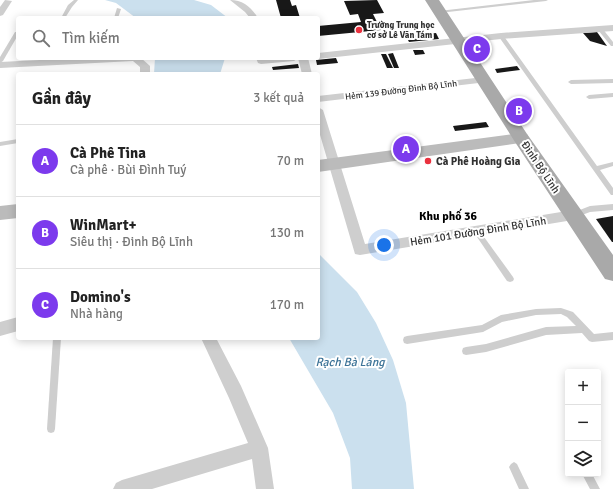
<!DOCTYPE html>
<html lang="vi">
<meta charset="utf-8">
<style>
body{margin:0;font-family:Signika,sans-serif;background:#f2f2f2;color:#222}
.controls{position:absolute;right:12px;bottom:12px;display:grid;overflow:hidden;border-radius:4px;box-shadow:0 2px 10px #0003}
.controls button{width:36px;height:36px;display:grid;place-items:center;padding:0;border:0;border-bottom:1px solid #e0e0e0;background:#fff;color:#222;font:20px sans-serif}
.you{position:absolute;left:384px;top:245px;width:14px;height:14px;margin:-10px;border:3px solid #fff;border-radius:50%;background:#1a73e8;box-shadow:0 0 0 6px #1a73e833}
.badge{display:grid;place-items:center;width:26px;height:26px;border-radius:50%;background:#7c3aed;color:#fff;font-size:13px;font-weight:700}
.pin{position:absolute;translate:-50% -50%;border:2px solid #fff;box-shadow:0 1px 4px #0006}
.list{margin:0;padding:0;list-style:none}
h2{display:flex;justify-content:space-between;align-items:center;height:52px;margin:0;padding:0 16px;font-size:17px}
h2 small{font-size:13px;font-weight:400;color:#767676}
.list li{display:grid;grid-template-columns:26px 1fr auto;gap:12px;align-items:center;box-sizing:border-box;height:72px;padding:0 16px;border-top:1px solid #e0e0e0}
.list b{display:block;font-size:15px;white-space:nowrap}
.list p{margin:0;font-size:13px;white-space:nowrap;color:#767676}
.list em{font-size:13px;font-style:normal;color:#767676}
.icon{flex:none;width:22px;height:22px;fill:none;stroke:currentColor;stroke-width:2;stroke-linecap:round;stroke-linejoin:round}
.map{position:relative;flex:none;width:613px;height:489px;overflow:hidden}
.search{position:absolute;background:#fff;box-shadow:0 2px 10px #0003;left:16px;top:16px;width:304px;height:44px;display:flex;align-items:center;gap:10px;box-sizing:border-box;padding:0 14px;border-radius:4px;color:#767676;font-size:15px}
.panel{position:absolute;background:#fff;box-shadow:0 2px 10px #0003;left:16px;top:72px;width:304px;height:268px;border-radius:4px}
.map>svg:first-child{display:block}
</style>
<div class="map">
<svg width="613" height="489" viewBox="0 0 613 489">
<rect width="100%" height="100%" fill="#fff"/>
<g fill="#cbe0ee">
<path d="M105,0h89l17,5 17,13h-92l-20,-15z"/>
<path d="M155,58h70l-5,16h-66z"/>
<path d="M318,253l39,39 19,31 17,37 13,43 8,86h-62l-2,-31 -17,-45 -44,-75h29z"/>
</g>
<g fill="#181818">
<path d="M276,0h14l2,6 4,-1 4,13h-19z"/>
<path d="M377,0l7,13 -11,1 8,16 -63,6v-10l43,-4 -3,-8 -8,1 -6,-14z"/>
<path d="M597,32l10,14 -17,-5 -7,-8z"/>
<path d="M436,33l3,6 -30,3 -3,-6z"/>
<path d="M413,50h10l2,4 -10,1z"/>
<path d="M393,53l6,15h-5l-6,-14z"/>
<path d="M381,54h5l7,14h-6z"/>
<path d="M336,58l2,5 -21,2 -1,-5z"/>
<path d="M298,64l1,4 -26,2 -1,-3z"/>
<path d="M517,66l3,4 -23,3 -2,-4z"/>
<path d="M486,122l3,5 -34,4 -2,-5z"/>
<path d="M613,216v26h-1l-16,-23z"/>
</g>
<g fill="none" stroke-linecap="round" stroke-linejoin="round">
<g fill="#cecece" fill-rule="evenodd">
<path d="M74,0h4l-6,7 -7,11h-4l7,-13z"/>
<path d="M534,0h14l-2,1 -107,12 -2,-1 2,-1z"/>
<path d="M117,8l4,1 -3,9h-4z"/>
<path d="M598,28h4l11,14v4h-2l-13,-16z"/>
<path d="M15,32h3v3l-15,26 -3,2v-6z"/>
<path d="M499,35h4l94,131 16,-4v4l-13,4 13,18v7h-2l-112,-158z"/>
<path d="M613,79v4l-42,1 -3,-2 3,-2z"/>
<path d="M613,93v4l-24,2 -3,-2 3,-2z"/>
<path d="M18,139v4l-18,3v-4z"/>
<path d="M613,204v6l-23,2 -16,6 -3,-3 1,-2 18,-7z"/>
<path d="M477,229l2,1 34,47 1,2 -1,2 -3,1 -3,-1 -32,-47 -1,-2 1,-2z"/>
<path d="M561,308l12,4 21,22 19,-2v8l-21,2 -3,-1 -7,-8 -36,2 -60,17 -20,3 -3,-1 -1,-3 1,-3 3,-1 20,-3 60,-17 30,-1 -9,-9 -6,-3 -25,1 -34,7 -19,10 -76,12 -3,-1 -1,-3 1,-3 3,-1 75,-11 19,-10 35,-6z"/>
<path d="M53,338h8l-6,91 -1,3 -3,1 -3,-1 -1,-3z"/>
<path d="M514,462l3,2 12,25h-10l-10,-22 2,-3z"/>
<path d="M582,474h10l8,15h-10z"/>
</g>
<g fill="#cecece" fill-rule="evenodd">
<path d="M5,0l7,1 -9,14 -3,1v-9z"/>
<path d="M230,0c13,0 21,7 28,18h-8l-5,-6z"/>
<path d="M613,25v6l-112,8 -183,20 -3,-1h3v-5l183,-20z"/>
<path d="M80,58h61l9,8v8h-10v-7l-7,-6 -133,7v-6z"/>
<path d="M256,58h52l4,16h-10l-4,-16 -4,3 -33,3 -3,-1z"/>
<path d="M484,77l3,1 2,2 -2,2 -169,20v-6z"/>
<path d="M318,107l5,3 42,134 208,-34 4,2 2,3 -2,3 -4,2 -213,35 -5,-1 -37,-126z"/>
<path d="M18,317v14l-18,5v-14z"/>
<path d="M201,338h15l25,48 27,62 6,41h-18l-4,-30 -100,30h-39l3,-6 6,-3 126,-37 -19,-45z"/>
</g>
<g fill="#bbb" fill-rule="evenodd">
<path d="M521,133l6,1 2,4 -2,4 -209,30v-12z"/>
<path d="M18,204v14l-18,2v-14z"/>
</g>
<path fill="#a9a9a9" fill-rule="evenodd" d="M425,0h14l88,134 86,121v26l-8,-2 -90,-137z"/>
</g>
<g fill="#ea313e" stroke="#fff" stroke-width="1.5">
<circle cx="359" cy="30" r="4"/>
<circle cx="428" cy="161" r="4"/>
</g>
<g text-anchor="middle" stroke-width="4" stroke-linejoin="round" paint-order="stroke">
<g font-size="9" font-weight="bold" fill="#313131" stroke="#fff" text-anchor="start">
<text x="367" y="28">Trường Trung học<tspan x="367" dy="10">cơ sở Lê Văn Tám</tspan></text>
</g>
<g font-size="9" fill="#313131" stroke="#fff">
<text transform="translate(401 90) rotate(-7)" y="3">Hẻm 139 Đường Đinh Bộ Lĩnh</text>
</g>
<g font-size="11" font-weight="bold" fill="#313131" stroke="#fff" text-anchor="start">
<text x="436" y="165">Cà Phê Hoàng Gia</text>
</g>
<g font-size="11" fill="#313131" stroke="#fff">
<text transform="translate(541 167) rotate(56)" y="4">Đinh Bộ Lĩnh</text>
<text transform="translate(478 231) rotate(-9)" y="4">Hẻm 101 Đường Đinh Bộ Lĩnh</text>
</g>
<g font-size="12" font-weight="bold" fill="#000" stroke="#fff">
<text x="448" y="220">Khu phố 36</text>
</g>
<g font-size="12" font-style="italic" fill="#3c7397" stroke="#fff">
<text x="350" y="366">Rạch Bà Láng</text>
</g>
</g>
</svg>
<div class="controls">
<button>+</button>
<button>−</button>
<button><svg class="icon" aria-label="layers" viewBox="0 0 24 24"><path d="M12 4l9 5-9 5-9-5zM3 14l9 5 9-5"/></svg></button>
</div>
<div class="you"></div>
<div class="pin badge" style="left:406px;top:149px">A</div>
<div class="pin badge" style="left:519px;top:111px">B</div>
<div class="pin badge" style="left:477px;top:49px">C</div>
<div class="search"><svg class="icon" aria-label="search" viewBox="0 0 24 24"><circle cx="10" cy="10" r="6"/><path d="M15 15l6 6"/></svg>Tìm kiếm</div>
<section class="panel">
<h2>Gần đây<small>3 kết quả</small></h2>
<ul class="list">
<li><span class="badge">A</span><div><b>Cà Phê Tina</b><p>Cà phê · Bùi Đình Tuý</p></div><em>70 m</em></li>
<li><span class="badge">B</span><div><b>WinMart+</b><p>Siêu thị · Đinh Bộ Lĩnh</p></div><em>130 m</em></li>
<li><span class="badge">C</span><div><b>Domino's</b><p>Nhà hàng</p></div><em>170 m</em></li>
</ul>
</section>
</div>
